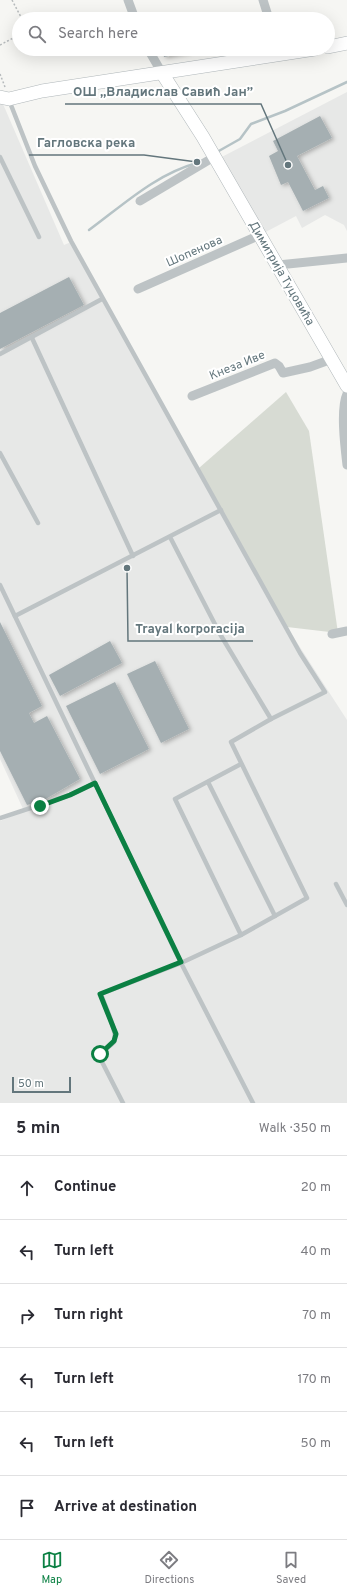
<!DOCTYPE html>
<meta charset="utf-8">
<style>
body{margin:0;font-family:Overpass,sans-serif;background:#f7f7f7;color:#2b2b33}
.scale{position:absolute;left:12px;bottom:10px;width:59px;box-sizing:border-box;padding-left:4px;border:2px solid #63767c;border-top:0;font-size:11px;line-height:14px;white-space:nowrap;color:#63767c;-webkit-text-stroke:3px #fff;paint-order:stroke}
.stop{position:absolute;width:12px;height:12px;margin:-9px;border:3px solid #0b8043;border-radius:50%;background:#fff}
.stop.end{background:#0b8043;border-color:#fff;box-shadow:0 1px 4px #0008}
.list{margin:0;padding:0;list-style:none}
h2{display:flex;justify-content:space-between;align-items:center;height:52px;margin:0;padding:0 16px;font-size:17px}
h2 small{font-size:13px;font-weight:400;color:#7c7c81}
.list li{display:grid;grid-template-columns:26px 1fr auto;gap:12px;align-items:center;box-sizing:border-box;height:64px;padding:0 16px;border-top:1px solid #e1e1e2}
.list b{display:block;font-size:15px;white-space:nowrap}
.list em{font-size:13px;font-style:normal;color:#7c7c81}
.icon{flex:none;width:22px;height:22px;fill:none;stroke:currentColor;stroke-width:2;stroke-linecap:round;stroke-linejoin:round}
.map{position:relative;flex:none;width:347px;height:1103px;overflow:hidden}
.search{position:absolute;background:#fff;box-shadow:0 4px 16px #0002;left:12px;right:12px;top:12px;height:44px;display:flex;align-items:center;gap:10px;box-sizing:border-box;padding:0 14px;border-radius:22px;color:#7c7c81;font-size:15px}
.sheet{height:436px;background:#fff}
nav{display:flex;justify-content:space-around;align-items:center;box-sizing:border-box;height:56px;border-top:1px solid #e1e1e2;background:#fff;font-size:11px;color:#7c7c81}
nav a{display:grid;justify-items:center;gap:2px}
nav .on{color:#0b8043}
.map>svg:first-child{display:block}
</style>
<div class="map">
<svg width="347" height="1103" viewBox="0 0 347 1103">
<defs>
<filter id="shadow"><feDropShadow dx="2.5" dy="1.5" stdDeviation="2" flood-color="#0004"/></filter>
</defs>
<rect width="100%" height="100%" fill="#f6f6f3"/>
<g fill="#e7e8e7">
<path d="M347,92v139l-3,-6 -19,-10 -23,13 -6,-12 -36,19 -44,-75z"/>
<path d="M0,104h3l61,141 7,-3 216,385 60,93v383h-347v-282l24,-10 -24,-52z"/>
</g>
<path fill="#d7dbd3" d="M286,392l23,39 29,202 -51,-6 -88,-159z"/>
<g fill="none" stroke-linecap="round" stroke-linejoin="round">
<g stroke="#b6c3c6" stroke-width="2.5">
<path d="M217,152l23,-13 11,-15 34,-13 62,-29"/>
<path d="M89,230c34,-25 67,-56 108,-67"/>
</g>
</g>
<g fill="#a5afb2" filter="url(#shadow)">
<path d="M162,49h26l1,3 -25,5z"/>
<path d="M320,116l12,22 -35,18 18,34 8,-4 6,12 -26,13 -15,-29 -7,3 -12,-29 9,-5 -5,-10z"/>
<path d="M69,277l15,28 -84,44v-36z"/>
<path d="M0,622l42,84 -13,7 5,10 13,-7 33,63 -36,21 -17,5 -27,-54z"/>
<path d="M110,641l12,22 -62,33 -11,-21z"/>
<path d="M155,661l34,68 -28,14 -34,-69z"/>
<path d="M115,682l34,67 -49,25 -34,-68z"/>
</g>
<g fill="none" stroke-linecap="round" stroke-linejoin="round">
<defs>
<g id="secondary">
<path d="M328,47l19,-4"/>
<path d="M162,73l41,64 144,249"/>
<path d="M0,97l9,2 33,-8 273,-42"/>
</g>
</defs>
<use href="#secondary" stroke="#b0b7ba" stroke-width="14"/>
<g stroke="#b6babc" stroke-width="1.5" stroke-dasharray="2 2" stroke-linecap="butt">
<path d="M12,0l10,19"/>
<path d="M0,45l19,-10"/>
<path d="M0,74l5,13"/>
</g>
<g stroke="#bdc3c5" stroke-width="4.5">
<path d="M9,100l26,66 36,75 229,412 25,39 -54,27 -51,-85 -50,-97"/>
<path d="M0,157l39,80"/>
<path d="M32,338l101,218"/>
<path d="M0,354l102,-55"/>
<path d="M0,453l38,70"/>
<path d="M0,585l181,378 60,-28 66,-37 -76,-156 40,-23"/>
<path d="M15,616l206,-106"/>
<path d="M208,782l67,134"/>
<path d="M0,818l70,-23 25,-12"/>
<path d="M336,884l11,21"/>
<path d="M241,935l-66,-136 66,-35"/>
<path d="M123,1103l-23,-45c1,-8 9,-10 14,-16 5,-8 -10,-38 -13,-48l80,-31 72,140"/>
</g>
<g stroke="#bdc3c5" stroke-width="9">
<path d="M128,0l7,19"/>
<path d="M263,0l6,19"/>
<path d="M148,49l14,24"/>
<path d="M140,201l74,-44"/>
<path d="M278,265l69,-7"/>
<path d="M138,289l122,-54"/>
<path d="M347,394c-7,15 -2,54 0,71"/>
<path d="M192,396l83,-33 4,3 4,7 27,-6 22,-8"/>
<path d="M332,634l15,-3"/>
</g>
<use href="#secondary" stroke="#fff" stroke-width="13"/>
</g>
<g fill="none" stroke-linecap="round" stroke-linejoin="round">
<path stroke="#0b8043" stroke-width="5" d="M40,806l30,-11 25,-12 86,179 -81,32 16,40 -2,7 -14,13"/>
</g>
<g text-anchor="middle" stroke-width="4" stroke-linejoin="round" paint-order="stroke">
<g font-size="12" fill="#63767c" stroke="#fff">
<text transform="translate(194 251) rotate(-24)" y="4">Шопенова</text>
<text transform="translate(282 273) rotate(60)" y="4">Димитрија Туцовића</text>
<text transform="translate(237 365) rotate(-22)" y="4">Кнеза Иве</text>
</g>
</g>
<path fill="none" stroke="#63767c" stroke-width="1.5" d="M288 165L261 104H65M197 162L144 155H29M127 568L128 641H253"/>
<g fill="#63767c" stroke="#fff" stroke-width="1.5">
<circle cx="288" cy="165" r="4"/>
<circle cx="197" cy="162" r="4"/>
<circle cx="127" cy="568" r="4"/>
</g>
<g font-size="13" text-anchor="middle" font-weight="bold" fill="#63767c" stroke="#fff" stroke-width="4" stroke-linejoin="round" paint-order="stroke">
<text x="163" y="96">ОШ „Владислав Савић Јан”</text>
<text x="86" y="147">Гагловска река</text>
<text x="190" y="633">Trayal korporacija</text>
</g>
</svg>
<div class="scale">50 m</div>
<div class="stop" style="left:100px;top:1054px"></div>
<div class="stop end" style="left:40px;top:806px"></div>
<div class="search"><svg class="icon" aria-label="search" viewBox="0 0 24 24"><circle cx="10" cy="10" r="6"/><path d="M15 15l6 6"/></svg>Search here</div>
</div>
<section class="sheet">
<h2>5 min<small>Walk · 350 m</small></h2>
<ul class="list">
<li><svg class="icon" aria-label="ahead" viewBox="0 0 24 24"><path d="M12 20V5M6 11l6-6 6 6"/></svg><div><b>Continue</b></div><em>20 m</em></li>
<li><svg class="icon" aria-label="left" viewBox="0 0 24 24"><path d="M17 20v-9H6M10 6l-5 5 5 5"/></svg><div><b>Turn left</b></div><em>40 m</em></li>
<li><svg class="icon" aria-label="right" viewBox="0 0 24 24"><path d="M7 20v-9h11M14 6l5 5-5 5"/></svg><div><b>Turn right</b></div><em>70 m</em></li>
<li><svg class="icon" aria-label="left" viewBox="0 0 24 24"><path d="M17 20v-9H6M10 6l-5 5 5 5"/></svg><div><b>Turn left</b></div><em>170 m</em></li>
<li><svg class="icon" aria-label="left" viewBox="0 0 24 24"><path d="M17 20v-9H6M10 6l-5 5 5 5"/></svg><div><b>Turn left</b></div><em>50 m</em></li>
<li><svg class="icon" aria-label="arrive" viewBox="0 0 24 24"><path d="M6 21V4h12l-3 4 3 4H6"/></svg><div><b>Arrive at destination</b></div></li>
</ul>
</section>
<nav>
<a class="on"><svg class="icon" aria-label="map" viewBox="0 0 24 24"><path d="M3 6l6-2 6 2 6-2v14l-6 2-6-2-6 2zM9 4v14M15 6v14"/></svg>Map</a>
<a><svg class="icon" aria-label="directions" viewBox="0 0 24 24"><path d="M12 3l9 9-9 9-9-9zM9 14v-3h6M13 9l2 2-2 2"/></svg>Directions</a>
<a><svg class="icon" aria-label="saved" viewBox="0 0 24 24"><path d="M7 4h10v16l-5-4-5 4z"/></svg>Saved</a>
</nav>
